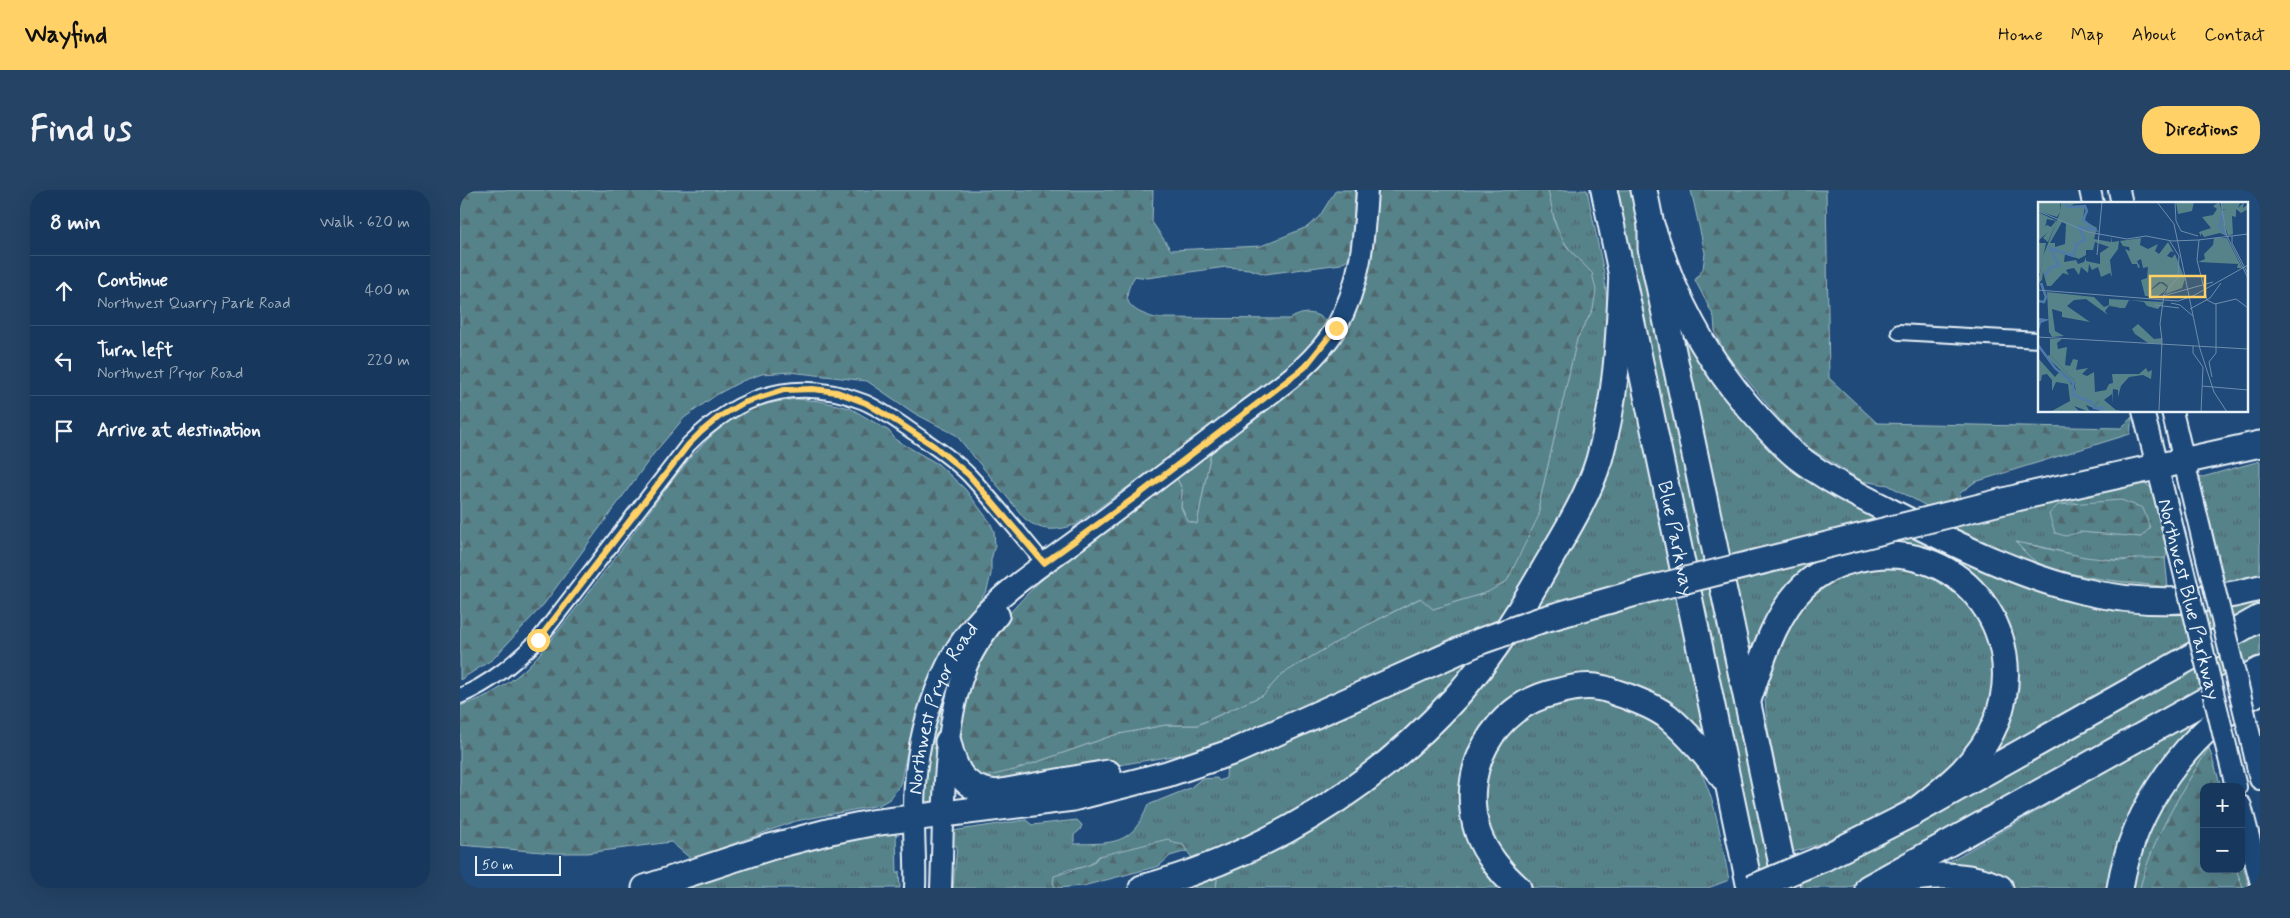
<!DOCTYPE html>
<meta charset="utf-8">
<style>
body{margin:0;font-family:Mynerve,sans-serif;background:#244365;color:#f1f3f6}
.controls{position:absolute;right:15px;bottom:15px;display:grid;overflow:hidden;border-radius:10px;box-shadow:0 5px 20px #0002}
.controls button{width:45px;height:45px;display:grid;place-items:center;padding:0;border:0;border-bottom:1px solid #365272;background:#17385c;color:#f1f3f6;font:25px sans-serif}
.scale{position:absolute;left:15px;bottom:12px;width:86px;box-sizing:border-box;padding-left:5px;border:2px solid #e8f1f8;border-top:0;font-size:14px;line-height:18px;white-space:nowrap;color:#e8f1f8;-webkit-text-stroke:4px #1f4a7a;paint-order:stroke}
.stop{position:absolute;width:15px;height:15px;margin:-11px;border:4px solid #ffd166;border-radius:50%;background:#fff}
.stop.end{background:#ffd166;border-color:#fff;box-shadow:0 1px 5px #0008}
.list{margin:0;padding:0;list-style:none}
h2{display:flex;justify-content:space-between;align-items:center;height:65px;margin:0;padding:0 20px;font-size:21px}
h2 small{font-size:16px;font-weight:400;color:#9eacbb}
.list li{display:grid;grid-template-columns:32px 1fr auto;gap:15px;align-items:center;box-sizing:border-box;height:70px;padding:0 20px;border-top:1px solid #365272}
.list b{display:block;font-size:19px;white-space:nowrap}
.list p{margin:0;font-size:16px;white-space:nowrap;color:#9eacbb}
.list em{font-size:16px;font-style:normal;color:#9eacbb}
.icon{flex:none;width:28px;height:28px;fill:none;stroke:currentColor;stroke-width:2;stroke-linecap:round;stroke-linejoin:round}
.map{position:relative;flex:none;width:1800px;height:698px;overflow:hidden;border-radius:20px}
header{display:flex;align-items:center;gap:30px;box-sizing:border-box;height:70px;padding:0 25px;background:#ffd166;color:#111}
header strong{font-size:24px}
nav{display:flex;gap:28px;margin-inline-start:auto;font-size:18px}
.intro{display:flex;align-items:center;justify-content:space-between;box-sizing:border-box;height:120px;padding:0 30px}
h1{margin:0;font-size:35px}
.button{padding:12px 22px;border-radius:20px;background:#ffd166;color:#111;font-size:18px;font-weight:700}
main{display:flex;gap:30px;padding:0 30px}
aside{flex:1;background:#17385c;border-radius:20px;box-shadow:0 5px 20px #0002}
.map>svg:first-child{display:block}
</style>
<header>
<strong>Wayfind</strong>
<nav><a>Home</a><a>Map</a><a>About</a><a>Contact</a></nav>
</header>
<div class="intro"><h1>Find us</h1><a class="button">Directions</a></div>
<main>
<aside>
<h2>8 min<small>Walk · 620 m</small></h2>
<ul class="list">
<li><svg class="icon" aria-label="ahead" viewBox="0 0 24 24"><path d="M12 20V5M6 11l6-6 6 6"/></svg><div><b>Continue</b><p>Northwest Quarry Park Road</p></div><em>400 m</em></li>
<li><svg class="icon" aria-label="left" viewBox="0 0 24 24"><path d="M17 20v-9H6M10 6l-5 5 5 5"/></svg><div><b>Turn left</b><p>Northwest Pryor Road</p></div><em>220 m</em></li>
<li><svg class="icon" aria-label="arrive" viewBox="0 0 24 24"><path d="M6 21V4h12l-3 4 3 4H6"/></svg><div><b>Arrive at destination</b></div></li>
</ul>
</aside>
<div class="map">
<svg width="1800" height="698" viewBox="0 0 1800 698">
<defs>
<pattern id="grass-tufts" width="24" height="20" patternUnits="userSpaceOnUse" patternTransform="scale(1.25)"><rect width="24" height="20" fill="#56828a"/><path d="M3 7l-1-3M5 7V3M7 7l1-3M15 17l-1-3M17 17v-4M19 17l1-3" fill="none" stroke="#4f686d"/></pattern>
<pattern id="forest-firs" width="22" height="20" patternUnits="userSpaceOnUse" patternTransform="scale(1.25)"><rect width="22" height="20" fill="#56828a"/><path d="M5 1l3.5 6h-7zM16 11l3.5 6h-7z" fill="#4f686d"/></pattern>
</defs>
<rect width="100%" height="100%" fill="#1f4a7a"/>
<filter id="ink" filterUnits="userSpaceOnUse"><feTurbulence type="fractalNoise" baseFrequency=".02" numOctaves="2"/><feDisplacementMap in="SourceGraphic" scale="10" xChannelSelector="R" yChannelSelector="G"/><feConvolveMatrix kernelMatrix="1 2 1 2 8 2 1 2 1" color-interpolation-filters="sRGB"/></filter>
<g filter="url(#ink)">
<g fill="url(#grass-tufts)" stroke="#9fbac1" fill-rule="evenodd">
<path d="M1088,0h39l17,83 5,50 -12,112 -25,64 -66,117 -61,25 -150,71 -64,26 -47,16 -189,32 -24,-10 43,-6 100,-35 51,-10h33l65,-30 19,-21 70,-41 69,-35 12,11 55,-17 51,-77v-11l38,-165 16,-30 -1,-36c-32,-31 -36,-40 -44,-83z"/>
<path d="M1156,0h14l144,698h-15z"/>
<path d="M1217,128l63,92 276,169 244,19v8l-281,157 27,-46 -25,-128 -128,-37 -101,102 -18,-66z"/>
<path d="M1169,176l79,387 -23,-24 -125,-46 -93,85 37,120h-288l1,-9 -5,-5 141,-80 183,-199z"/>
<path d="M751,262l-14,72 -9,-3 -7,-14 1,-18 -6,-12z"/>
<path d="M1800,271v121l-33,7 -28,-111z"/>
<path d="M1675,292l13,3 4,4 15,63 -2,8c-27,-2 -54,2 -81,-3 -22,-4 -45,-13 -68,-14l31,24 69,14 52,6 2,9 -80,-9 -155,-60zM1614,312l67,35 -61,-5 -31,-18 9,-9z"/>
<path d="M1434,377l34,7 26,14 24,28 14,32 2,52 -20,46 -42,38 -47,28 -61,30 -30,10 -26,-122 -3,-29 6,-44 31,-54 19,-16 37,-18z"/>
<path d="M1800,441v28l-399,223 -13,6h-45l-2,-8z"/>
<path d="M1025,455l-67,80 -121,90 -103,46 -11,-16 -84,11c-15,18 -24,8 -38,17 -3,2 -6,7 -8,10l3,5h-103l4,-42 -5,-1v-14l74,-11 6,5 45,-5 5,5 -2,5 -6,5v9c39,-1 58,2 74,-39l42,-17 11,-9 16,-1 2,3 7,-3 1,-17z"/>
<path d="M500,464l-23,148 -12,3 -4,-3 3,-51z"/>
<path d="M1092,509c18,0 39,-4 57,0 10,1 21,10 31,15 71,35 75,95 89,166l-21,8h-182l-22,-19 -28,-67 27,-72z"/>
<path d="M1741,527l2,7 -92,164h-99l-67,-24z"/>
<path d="M1747,551l2,7c-29,46 -55,87 -69,140h-13l21,-67z"/>
<path d="M434,643l2,1 1,40 2,-3 1,17h-225c71,-25 142,-51 219,-55z"/>
<path d="M1781,665l8,33h-6l-7,-19h5z"/>
</g>
<g fill="url(#forest-firs)" stroke="#9fbac1">
<path d="M0,0h693l-1,32 19,28 90,-4 46,-19 12,-10 17,-27h19l-3,60 -3,8 -8,6 -76,10 -16,-5 -23,-2 -79,11 -12,-2c-16,25 -6,34 20,42l135,1c14,-8 22,-8 36,1l1,7 -25,30 -46,37 -181,131c-20,6 -33,7 -50,-6l-69,-84 -42,-22 -47,-32 -77,-9 -28,2 -20,7 -26,14 -32,23 -29,34 -111,152 -51,55 -33,21z"/>
<path d="M915,0h173l7,34 11,22 26,27 4,17 -3,19 -16,30 -38,165v11l-32,66 -19,11 -55,17 -13,-11 -68,35 -70,41 -19,21 -66,30h-32l-51,10 -100,35 -29,7 -14,-1c-4,-9 -12,-19 -13,-28 -2,-9 3,-24 4,-34 15,-109 133,-176 214,-237l6,12 -1,18 6,14 10,3 14,-72 97,-80 19,-20z"/>
<path d="M1231,0h135l3,188 48,45 244,5 11,-11 -2,17 -155,48 -15,11 -1,8 -29,7 -42,-23 -26,-4 -51,-32 -25,-22 -61,-74 -10,-22 -1,-14 -19,-37 8,-11 2,-16z"/>
<path d="M337,209l23,2 30,7 39,23 7,9 42,24 27,25 25,33 4,9 1,14 -4,15v14l-4,16 -49,70 -12,25 -13,39 -13,61 -10,14 -11,6 -83,16 -105,38 -20,-17 -84,11h-33l-94,-8v-139c20,-6 40,-16 57,-30 17,-13 31,-33 45,-50 36,-44 69,-90 103,-136 23,-30 51,-67 88,-82 14,-5 29,-7 44,-9z"/>
<path d="M1661,310l22,8 7,20 -9,9 -61,-5 -14,4 -11,-3 -6,-19 9,-9z"/>
<path d="M1556,352l69,15 36,4 18,-3h26l3,29c-31,-4 -109,-10 -133,-26 -7,-5 -14,-13 -19,-19z"/>
<path d="M1749,558l11,35 -3,4h-13v82h32l7,19h-103c14,-53 40,-94 69,-140z"/>
<path d="M708,649l6,4 9,2 4,6 -17,5 -11,10 -76,20 -27,2 -3,-5 1,-7 38,-12 7,-8z"/>
<path d="M752,684l5,5 -1,9h-22l4,-11z"/>
</g>
<g fill="none" stroke-linecap="round" stroke-linejoin="round">
<defs>
<g id="street">
<path d="M1439,142l140,8"/>
<path d="M0,506c31,-13 54,-33 78,-56l150,-195c50,-51 108,-70 176,-43 16,7 32,18 46,28 20,14 43,28 60,46 26,28 50,58 74,87"/>
</g>
<g id="secondary">
<path d="M1630,0l3,14"/>
<path d="M1659,0l3,14"/>
<path d="M1683,221l38,149"/>
<path d="M1712,221l35,147"/>
<path d="M1793,558l7,31"/>
<path d="M1769,568l7,29"/>
<path d="M1781,616l19,74"/>
<path id="s1" d="M455,698c1,-22 -1,-45 -1,-67 -1,-54 9,-108 33,-156 25,-51 71,-83 116,-115 58,-42 115,-86 171,-129 36,-28 78,-53 102,-93 25,-44 28,-89 31,-138"/>
<path d="M481,698c3,-68 0,-150 23,-215 7,-21 21,-41 35,-58"/>
</g>
<g id="highway">
<path id="s2" d="M1144,0l146,698"/>
<path d="M1184,0l7,35v23l136,640"/>
<path d="M1191,35c8,21 14,42 23,62 21,48 51,95 86,133 11,12 24,26 36,36 35,27 76,46 115,66 116,58 217,102 349,66"/>
<path d="M1560,307l240,-53"/>
<path d="M1288,510c14,-39 25,-84 56,-114 15,-14 34,-23 53,-27 99,-25 176,71 139,163 -16,40 -51,66 -83,91"/>
<path d="M488,552c7,30 15,47 48,51l112,-20"/>
<path d="M1364,668l89,-45 347,-195"/>
<path d="M1432,692c34,-8 76,-10 108,6"/>
<path d="M185,698l125,-41 61,-16 40,-8 202,-25 94,-24 68,-23 177,-79"/>
<path d="M682,698c119,-32 230,-98 313,-190 36,-40 65,-86 91,-132 19,-33 42,-69 53,-106 18,-63 20,-123 23,-188"/>
<path d="M1058,698c-16,-14 -33,-35 -40,-55 -20,-61 14,-127 78,-141 14,-4 31,-8 45,-4 7,1 15,5 22,7 14,5 32,12 44,21 23,19 41,42 59,65"/>
<path d="M1408,698l392,-218"/>
<path d="M1660,698c13,-81 68,-157 140,-197"/>
</g>
</defs>
<use href="#street" stroke="#e8f1f8" stroke-width="18"/>
<use href="#secondary" stroke="#e8f1f8" stroke-width="24"/>
<use href="#highway" stroke="#e8f1f8" stroke-width="29"/>
<use href="#street" stroke="#1f4a7a" stroke-width="14"/>
<use href="#secondary" stroke="#1f4a7a" stroke-width="20"/>
<use href="#highway" stroke="#1f4a7a" stroke-width="25"/>
<defs>
<g id="secondary-bridge">
<path d="M1747,368l46,190"/>
<path d="M1721,370l48,198"/>
</g>
<g id="highway-bridge">
<path d="M952,482l69,-31 60,-21 105,-30 374,-93"/>
<path d="M1292,698l72,-30"/>
</g>
</defs>
<use href="#secondary-bridge" stroke="#e8f1f8" stroke-width="24" stroke-linecap="butt"/>
<use href="#highway-bridge" stroke="#e8f1f8" stroke-width="29" stroke-linecap="butt"/>
<use href="#secondary-bridge" stroke="#1f4a7a" stroke-width="20"/>
<use href="#highway-bridge" stroke="#1f4a7a" stroke-width="25"/>
</g>
</g>
<g fill="none" stroke-linecap="round" stroke-linejoin="round" filter="url(#ink)">
<path stroke="#ffd166" stroke-width="6" d="M78,450l150,-195 13,-13 18,-15 24,-14 41,-13 29,-1 24,3 29,11 33,20 35,23 35,29 75,88 93,-67 168,-129 31,-39"/>
</g>
<g text-anchor="middle" stroke-width="5" stroke-linejoin="round" paint-order="stroke">
<g font-size="20" fill="#e8f1f8" stroke="#1f4a7a">
<text dy="7" stroke="none"><textPath href="#s2" startOffset="356">Blue Parkway</textPath></text>
<text transform="translate(1730 409) rotate(76)" y="7">Northwest Blue Parkway</text>
<text dy="7" stroke="none"><textPath href="#s1" startOffset="185">Northwest Pryor Road</textPath></text>
</g>
</g>
<g transform="translate(1578 12)">
<rect width="210" height="210" fill="#1f4a7a"/>
<path d="M138,0h18l-2,9 -14,3zM0,10l19,9 -9,21 -5,-4 13,-17 -9,-2 -2,9 -7,3zM71,97l55,3 -6,7 -11,-3 -3,-4 -15,-2 -4,8h-5l-11,-3zM12,153l25,26 3,11 8,10 14,-1 -6,4 9,7 -17,-7 -5,-9h-4l-3,-13 -24,-23 -3,-4z" fill="#56828a"/>
<path d="M12,0h10v9l1,-9 24,1 -11,1 -5,3 16,-1 -2,13 4,-12 -2,14 12,7 -3,11 17,3v-5l1,5 7,-1 -1,8 -8,11 2,17 -2,-4 -9,4 -3,-10 -6,3 -3,-6 -1,9 -7,-6 -2,8 -5,-7 -5,1 -3,1 3,5 -6,-2 -12,13h-4l-4,-14 -1,8 -4,4 5,-28 12,-30 -16,14 -1,-9 9,-6 4,2 5,-6 -1,5 5,-14 -3,5 -19,-6v-8zM24,20l4,2 -1,20 -10,3v-4h-5zM57,40l14,5 -9,6v11l-14,-3v-4l-2,5 -6,2 -2,-4 -12,2 1,-8 14,5 7,-4v-5h7zM181,0l3,9 4,-2 -4,1 -1,-8 19,1 -2,5 6,-6 -1,6 5,-4v5l-7,4 -5,-4v8l-4,-1 1,18 -5,2 -6,-21 5,21 -7,-3 -16,4 -3,-4v4l-2,-5 12,-4 -9,-11 11,-2 4,-6 -4,-3zM103,36l-1,7 8,4 10,-5 -3,7 4,3 9,-12 6,11 -3,-2 -4,5 5,2 3,-4 10,25 -3,9 -16,6 2,-8 -5,-4h-4l-11,10 13,-9 6,4 -2,4 -8,6 -12,-1 -4,-16 6,-2 1,-11 -5,1 -2,-9 -4,2 3,6 -2,1 -1,-4h-5l-7,-15 5,2 -1,-4 -6,-1 -3,-5zM176,36h13l15,30h-5l1,-4 -40,-2 7,-3 -1,-5 9,-9zM9,90l47,5 10,10 5,-2 16,3 -16,-2 -4,5 3,4 -22,-16 -12,1 -7,6 23,16 -28,-5v-5l-10,-3 3,22 9,5 -12,1 -3,-5zM12,137h12l-5,4 1,6 9,-2 -2,18 5,1 3,-7 5,1 -2,10 12,-2 -6,6 5,2 7,-4 1,20 11,-2 3,-6 4,-1 -1,-9h27l7,-6 2,4 4,-2 -1,9 -8,-4 -14,2 -8,9 -3,11v-7l-5,-1 -1,15v-10l-8,6 12,10 11,2h-24l-9,-7 5,-3v-1l-13,4 4,7 -16,-6 6,6h-30l20,-11 -2,-17 -12,-2 -4,9v-11l-5,-6 -5,1 -1,6h-3v-23l17,19 6,-7 16,22 -2,-11 -25,-26z" fill="#56828a" fill-rule="evenodd"/>
<path d="M100,122l16,15 8,-1v6l-14,-1 -13,-9 -3,-5z" fill="#56828a"/>
<path d="M0,41h8l-6,30h-2z" fill="#56828a"/>
<path fill="none" stroke="#4f7baa" stroke-width="2.5" d="M184,11l-2,14 6,8M7,74l5,-8 9,-3 -9,-17 23,8 4,-12 8,-4 -6,-13 16,3 -12,-10 4,-9 -2,-5 -17,1 -4,-5M0,99l6,1 2,-5 -5,-14M0,117l7,1 -5,2 -2,7M0,143l17,23 18,15v12l18,7 3,6h9l1,4"/>
<path fill="none" stroke="#6f8dac" stroke-width="1" d="M119,0l17,22 26,125 14,43 13,20M137,0l1,19 5,10 17,5M183,0l5,32 22,44M0,9l50,21 39,7 19,-3 26,5 26,-1M194,34v7l16,31M160,38l50,-6M161,38l-2,20 10,40 8,4 21,-5 12,9M59,53l5,-53M0,88l140,11 15,-5 55,-31M118,96l57,-16M133,101l9,2 13,11M117,103l24,3M152,107l20,-11 11,-15M0,135l210,12M155,144v7l10,14 -2,45M174,175l-3,-15 7,-9v-50M164,184l46,4M121,208l3,-70 -2,-16 4,-30 14,-17 1,-21 -10,-16"/>
<path fill="#ffd166" fill-opacity="0.15" stroke="#ffd166" stroke-width="2.5" d="M112,74h55v21h-55z"/>
<rect width="210" height="210" fill="none" stroke="#e8f1f8" stroke-width="2.5"/>
</g>
</svg>
<div class="controls">
<button>+</button>
<button>−</button>
</div>
<div class="scale">50 m</div>
<div class="stop" style="left:78px;top:450px"></div>
<div class="stop end" style="left:876px;top:138px"></div>
</div>
</main>
